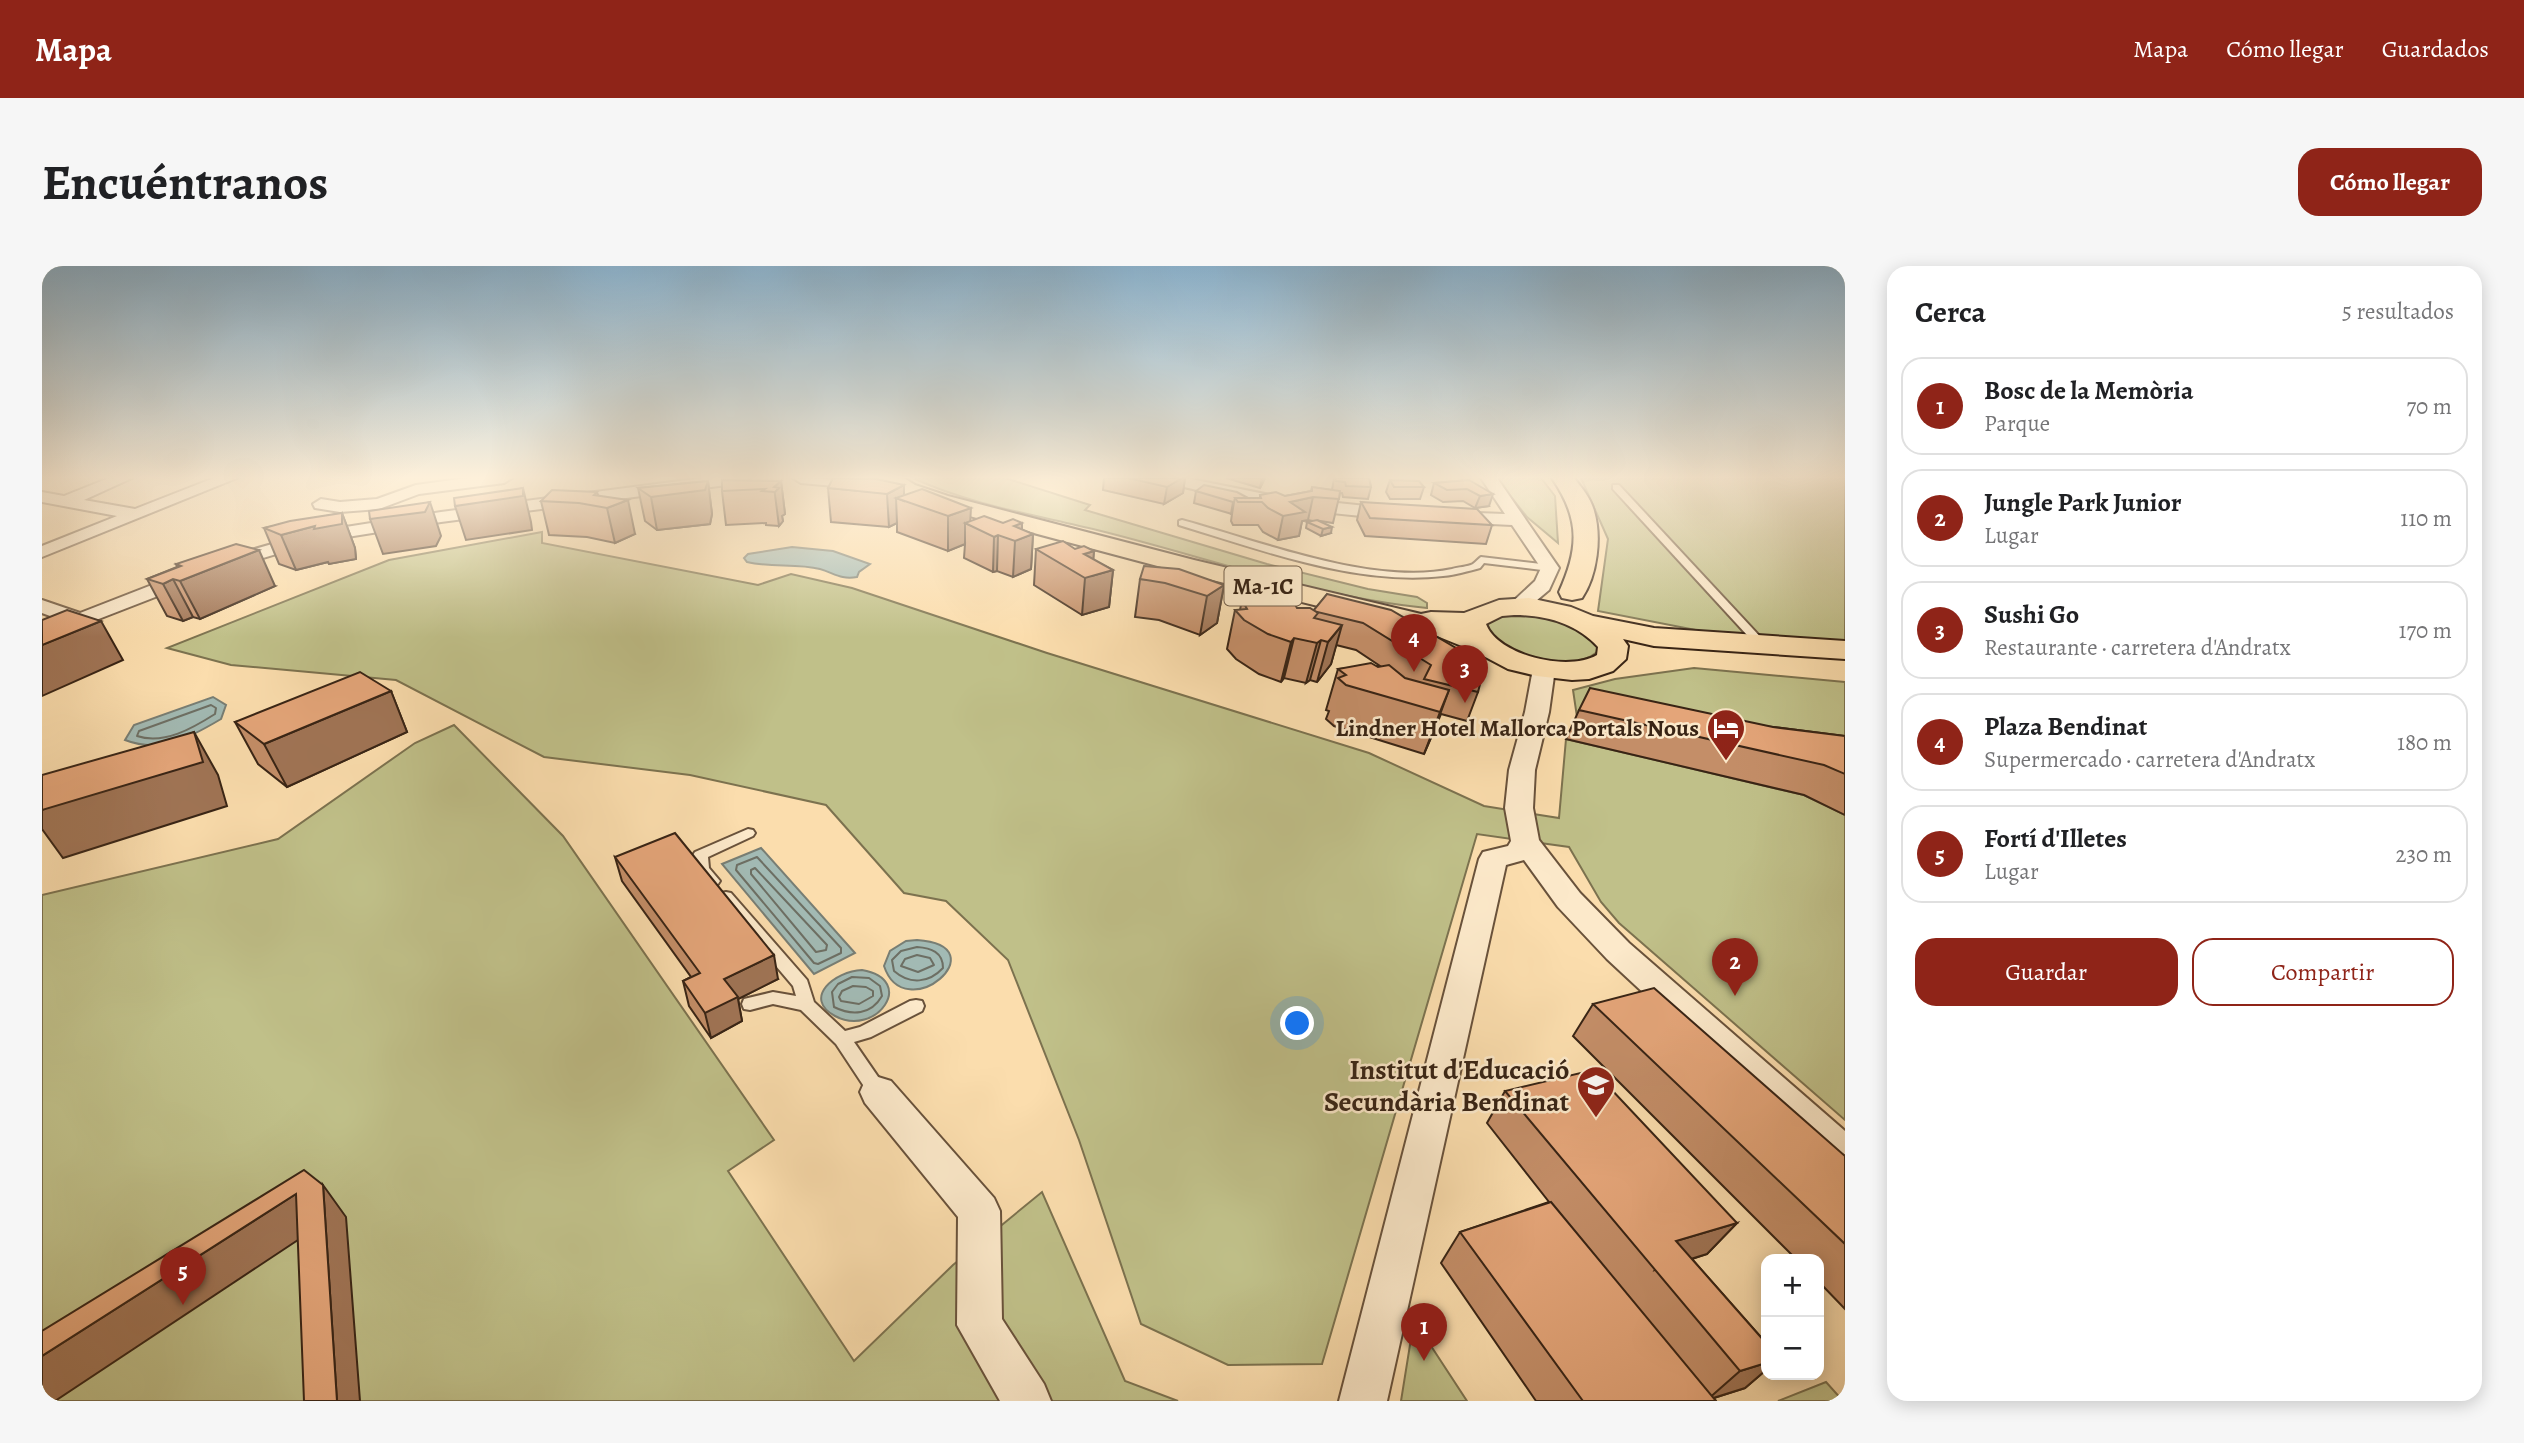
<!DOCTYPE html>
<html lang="es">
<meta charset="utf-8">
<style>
body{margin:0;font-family:Alegreya,serif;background:#f6f6f6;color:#202124}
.controls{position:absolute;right:21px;bottom:21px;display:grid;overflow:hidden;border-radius:14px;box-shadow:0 4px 18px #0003}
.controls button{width:63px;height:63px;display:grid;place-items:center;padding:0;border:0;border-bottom:2px solid #e0e0e0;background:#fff;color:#202124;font:35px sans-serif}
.you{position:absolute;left:1256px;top:758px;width:24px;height:24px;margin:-18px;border:5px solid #fff;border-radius:50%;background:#1a73e8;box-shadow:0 0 0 10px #1a73e833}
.badge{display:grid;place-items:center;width:46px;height:46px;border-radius:50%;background:#8f2418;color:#fff;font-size:23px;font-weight:700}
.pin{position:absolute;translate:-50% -58px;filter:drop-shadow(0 2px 4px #0008)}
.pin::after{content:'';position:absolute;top:37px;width:24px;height:21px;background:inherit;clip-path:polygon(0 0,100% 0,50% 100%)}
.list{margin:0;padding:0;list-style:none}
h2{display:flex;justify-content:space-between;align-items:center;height:91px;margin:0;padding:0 28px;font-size:30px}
h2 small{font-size:23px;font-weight:400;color:#757577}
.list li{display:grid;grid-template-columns:46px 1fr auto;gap:21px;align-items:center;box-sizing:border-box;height:98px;margin:0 14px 14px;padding:0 14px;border:2px solid #e0e0e0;border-radius:21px}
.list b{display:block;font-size:26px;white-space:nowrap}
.list p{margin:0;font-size:23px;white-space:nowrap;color:#757577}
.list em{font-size:23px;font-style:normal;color:#757577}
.actions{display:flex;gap:14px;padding:21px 28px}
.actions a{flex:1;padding:16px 0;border:2px solid #8f2418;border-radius:21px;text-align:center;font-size:24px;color:#8f2418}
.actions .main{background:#8f2418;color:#fff}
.map{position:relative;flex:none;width:1803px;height:1135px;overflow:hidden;border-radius:21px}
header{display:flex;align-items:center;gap:42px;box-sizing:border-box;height:98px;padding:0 35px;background:#8f2418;color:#fff}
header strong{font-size:33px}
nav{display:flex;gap:38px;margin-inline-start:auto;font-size:24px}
.intro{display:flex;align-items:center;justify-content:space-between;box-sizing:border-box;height:168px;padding:0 42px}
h1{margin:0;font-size:49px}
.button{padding:18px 32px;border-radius:21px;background:#8f2418;color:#fff;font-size:24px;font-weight:700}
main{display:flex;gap:42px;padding:0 42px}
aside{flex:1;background:#fff;border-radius:21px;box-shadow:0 4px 18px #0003}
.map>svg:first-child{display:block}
</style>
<header>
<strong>Mapa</strong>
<nav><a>Mapa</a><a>Cómo llegar</a><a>Guardados</a></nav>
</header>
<div class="intro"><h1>Encuéntranos</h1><a class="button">Cómo llegar</a></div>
<main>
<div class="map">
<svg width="1803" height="1135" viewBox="0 0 1803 1135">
<rect width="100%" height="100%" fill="#fbddad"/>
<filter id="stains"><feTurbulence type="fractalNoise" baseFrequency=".00286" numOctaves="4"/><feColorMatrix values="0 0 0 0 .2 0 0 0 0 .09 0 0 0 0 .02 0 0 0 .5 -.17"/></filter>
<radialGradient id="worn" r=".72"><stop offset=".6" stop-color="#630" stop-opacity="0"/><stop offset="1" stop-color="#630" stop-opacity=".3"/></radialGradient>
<g fill="#c0c089" stroke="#7c724f" stroke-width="2">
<path d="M871,212h92l85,27 -5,5 182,54 101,25 49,8 10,6v5c-113,-11 -220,-51 -330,-78 -61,-15 -126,-25 -184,-52z"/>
<path d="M1454,212h45l14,18 3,47 -31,-26z"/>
<path d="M1539,212h264v163l-98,-1 -149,-29 10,-72z"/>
<path d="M500,266v11l216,42 33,-11 61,14 195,65 322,100 115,53 75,12 7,-79 238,56 41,20v305l-226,-197 -18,-21 -32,-55 -92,-13 -155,530 -94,1 -87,-41 -62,-184 -71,-180 -62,-59 -42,-8 -78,-88 -136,-30 -146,-18 -148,-77 -165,-15 -64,-17 222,-88z"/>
<path d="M1482,346l51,14 23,19 -1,7c-20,18 -77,8 -98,-6 -6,-5 -11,-17 -16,-24l6,-5z"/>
<path d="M1652,402l151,14v87l-268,-52 -4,-27 42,-11z"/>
<path d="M412,459l109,111 211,304 -46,31 126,190 99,-96 89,-73 83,189 53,20h-1136v-506l236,-56 137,-96z"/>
<path d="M1372,1054l53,81h-66z"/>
<path d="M1784,1116l17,19h-65z"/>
</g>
<g fill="#a2bab4" stroke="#787e74" stroke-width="2">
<path d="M750,281l41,4 37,13 -11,8 -2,5c-16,3 -23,-4 -37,-8 -24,-6 -49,-1 -73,-7l-3,-4 4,-4z"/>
<path d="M171,431l13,8 -5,14c-32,19 -60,35 -96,21l9,-15z"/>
<path d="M719,582l94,105 -41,21 -92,-110z"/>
<path d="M875,674c84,6 -12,89 -33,26l6,-15 16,-10z"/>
<path d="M820,704c56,10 14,68 -27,46 -33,-18 0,-45 27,-46z"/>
</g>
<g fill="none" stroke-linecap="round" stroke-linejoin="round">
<g stroke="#6d6f64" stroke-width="2">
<path d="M169,439l5,3 -1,6c-22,14 -51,31 -78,22l2,-5z"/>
<path d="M715,591l84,91v5l-23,11 -4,-1 -78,-93 1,-5z"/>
<path d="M713,602l72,77 -1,5 -10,2 -65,-78v-4z"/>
<path d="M875,681c14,1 26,5 26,21 -14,15 -33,17 -49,3l-2,-11 9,-9z"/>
<path d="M875,689l13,3 4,7 -16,7 -17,-6 4,-7z"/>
<path d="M810,711l17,1 11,8 2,10c-11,19 -30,20 -48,11l-2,-15 6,-8z"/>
<path d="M811,720l13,1 7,4v5l-14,8 -18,-3 -2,-4 3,-6z"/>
</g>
<defs>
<g id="lane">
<path d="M1571,219h6l147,158v4h-8l-145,-158z"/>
<path d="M1140,254c77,21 191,66 270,49 6,-2 16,-2 21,-5 3,-2 5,-5 8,-7l69,8 5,3 -5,3 -66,-8 -4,5c-12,3 -24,7 -37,8 -86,10 -182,-26 -264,-51v-4z"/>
<path d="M706,563l5,1 2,3 -2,3 -45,21 1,11 11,13 -2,3h-10l-13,-15 -2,-14 2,-3z"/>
<path d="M684,626l5,1 76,87 7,22 31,29 15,-4 50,-26 6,-1 6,1 2,5 -2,5 -51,26 -17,5 31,45 2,5 -2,5 -7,3 -7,-3 -35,-53 -35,-34 -28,-6 -23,6 -6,-1 -2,-5 2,-5 29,-7 23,4 -3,-10 -72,-85 -3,-4 3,-4z"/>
</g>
<g id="street">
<path d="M67,212h23l-48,22 51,9 79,-31h23l-195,79v-11l75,-30 -75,-14v-10l22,4z"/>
<path d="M425,212h45l-8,5 -85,11 -40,15 -39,3 -25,-4 -2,-4 8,-5 19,3 37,-3 39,-14z"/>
<path d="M661,212h47l-8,5 -301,39 -125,20 -86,26 -188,73v-13l19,-8 -19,-7v-13l38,13 136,-53 98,-28 127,-20z"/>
<path d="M751,212l81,3 2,3 -8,5 -67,-6z"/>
<path d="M1117,212h27l94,19 115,12 8,5 -8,5c-79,-6 -157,-17 -234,-38z"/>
<path d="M1439,212h16l62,90 -10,22 -25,21h-14l-3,-4 28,-26 6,-13 -29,-43 -62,-3 -9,-5 9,-5 55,2z"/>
<path d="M1502,396l8,2 3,5 -6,43 -14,58 -2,38 6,32 41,53 49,50 216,188v41l-14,-5 -224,-208 -49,-52 -34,-47 -18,5 -119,536h-48l140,-542 4,-7 25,-6 3,-5 -6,-33 4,-38 16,-58 8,-43 3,-5z"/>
<path d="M836,811l13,4 103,117 6,13 2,108 42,65 7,17h-51l-43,-76 1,-108 -93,-114 -5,-11 5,-11z"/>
</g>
<path id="primary" d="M836,212h26l11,7 33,11 246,64 227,54 10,-2 33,1 35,-13 30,-2 42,9 22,9 61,12 191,13v18l-191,-13 -31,-7 5,7 -2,13 -13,12 -24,8 -17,1 -35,-4 -29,-7 -34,-18 -42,-17 -252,-62 -248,-66 -33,-11zM1472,349c31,0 62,8 84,32l-1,8c-28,17 -99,1 -111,-31l16,-8z"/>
<path id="highway" d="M1510,212h22c8,10 17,21 20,33 8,26 3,65 -12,87l-10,2 -10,-2 -3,-6c20,-44 21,-73 -7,-114z"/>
</defs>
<use href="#lane" stroke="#69523b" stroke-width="4"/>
<use href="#street" stroke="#69523b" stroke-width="4"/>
<use href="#primary" stroke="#382415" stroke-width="4"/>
<use href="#highway" stroke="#382415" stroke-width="4"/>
<use href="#lane" fill="#fce9ca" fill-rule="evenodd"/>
<use href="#street" fill="#fce9ca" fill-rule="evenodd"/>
<use href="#primary" fill="#fbddad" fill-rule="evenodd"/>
<use href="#highway" fill="#fbddad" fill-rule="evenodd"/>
</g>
<g fill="#c48e68" stroke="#382415" stroke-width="2">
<path d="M1062,212h81l-2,15 -19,11 -61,-14z"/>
<path d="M1184,212h39l-5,10z"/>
<path d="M1292,212h35l2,9 -3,12 -25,-2 -1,-4h-2l-7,30 -13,-2 11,12 -10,3 -15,-8 1,-6 6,-1 -5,-1 -6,1 -3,15 -21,4 -15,-8 -5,-7h-25l-2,-4 1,-7 -38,-11 2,-12 52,7h12v-3l25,1 26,-5 1,-4 20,3z"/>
<path d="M1348,214l34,7 -4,12h-30l-4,-7z"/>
<path d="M1427,214l20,26 -14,2 -12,-7 -20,1 -12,-7 3,-12z"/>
<path d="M666,215l4,33 -2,10 -53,6 -12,-9 -7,-33z"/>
<path d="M739,215l4,33 -3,2 1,5 -4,5 -13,-1v-2l-40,2 -4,-34z"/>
<path d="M786,222l76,7 66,26 33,2h19v7l11,4 -2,35 -18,8 -16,-6 -4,1 -29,-14 1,-14 -17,7 -51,-19v-9l-8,4 -58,-5z"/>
<path d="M555,226l1,3 37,39 -20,9 -28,-6 -38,-2 -8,-34z"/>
<path d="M1319,236l131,23 -6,19 -121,-8 -8,-16z"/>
<path d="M300,247l13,35 1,11 -27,5 -1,-2 -32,8 -17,-6 -15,-36z"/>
<path d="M994,283h39l19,2 -1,9 20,10 -4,37 -27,8 -48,-30z"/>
<path d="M134,298l99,22 -75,33 -7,-2 -10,4 -16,-5 -20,-37 30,-12z"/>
<path d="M1098,313l84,6 -7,38 -17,12 -41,-15 -24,-3z"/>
<path d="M1285,328l151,98 -11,29 -26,-7 -17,40 -90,-28 -8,-7 3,-8 -3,-1 12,-41 42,-3 -24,-16 -20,-5 -5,19 -14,18 -7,-2 -4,3 -22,-5 -3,4 -22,-8 -23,-15 -9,-10 8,-39h5l2,-10h7l1,-5 47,13 17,3z"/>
<path d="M349,425l16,41 -120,55 -29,-23 -23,-42z"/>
<path d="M1537,444l194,17 72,9v79l-41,-20 -238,-56z"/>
<path d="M573,591l163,122 -40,20 4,22 -31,17 -22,-32 -6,-25 8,-4 -69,-96z"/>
<path d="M1551,738l252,152v153l-26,-27v-23h-23l-223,-223z"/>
<path d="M1463,825l232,132 -30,31 -15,5 74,84v27l-21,18 -31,10 2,3h-180l-95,-138 19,-31 89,-30 -62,-79z"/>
</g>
<g fill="#a07455" stroke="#382415" stroke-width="2">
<path d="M1140,212h3l-2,15 -19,11 3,-17z"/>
<path d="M1220,212h3l-5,10z"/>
<path d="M666,215l4,33 -2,10 -53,6 -6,-33z"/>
<path d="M739,215l4,33 -3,2 1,5 -4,5 -5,-39z"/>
<path d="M862,219v16l-8,-3 1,25 -8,4 -2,-33z"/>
<path d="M481,222l8,34 1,8 -66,10 -11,-34z"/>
<path d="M1451,228l-4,12 -14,2 5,-12z"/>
<path d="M1271,231l-5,23 -6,1 -3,15 -21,4 5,-24 7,-14z"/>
<path d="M586,234l7,34 -20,9 -8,-35z"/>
<path d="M388,236l11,34 -5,10 -53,8 -13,-35z"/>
<path d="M1191,236h1l-2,12h-1z"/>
<path d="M929,242l-1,17 -5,-2v21l-17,7v-35z"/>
<path d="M300,247l13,35 1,11 -27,5 -1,-2 -32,8 -15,-35 34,-9z"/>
<path d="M980,257v15l11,-4 -2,35 -18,8 2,-36 -1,-15z"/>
<path d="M1290,261l-1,6 -10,3 2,-7z"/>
<path d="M956,269l-1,36 -4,1 1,-35z"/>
<path d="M217,284l16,36 -75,33 -20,-38z"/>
<path d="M1052,285l-2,25 21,-6 -4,37 -27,8 3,-37 -1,-24z"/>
<path d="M131,313l20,38 -10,4 -20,-37z"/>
<path d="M1182,319l-7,38 -17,12 7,-39z"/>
<path d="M59,355l22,39 -81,36v-51z"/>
<path d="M1300,359l-11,39 -14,18 11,-40z"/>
<path d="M1252,372l-10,40 -3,4 10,-40z"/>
<path d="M1279,374l-11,40 -4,3 11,-40z"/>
<path d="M1407,424l-15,41 -10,23 16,-42z"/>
<path d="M349,425l16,41 -120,55 -23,-43z"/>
<path d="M152,466l24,43 9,31 -164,52 -21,-29v-19z"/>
<path d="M732,689l4,24 -40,20 4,22 -31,17 -6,-25 19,-34z"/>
<path d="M281,919l23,32 14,184h-23z"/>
<path d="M254,928l23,32 -264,175h-13v-45z"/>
<path d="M1695,957l-30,31 -52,16 21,-29z"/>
<path d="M1724,1097v7l-21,18 -38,12 33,-29z"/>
</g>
<g fill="#e4a579" stroke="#382415" stroke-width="2">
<path d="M791,212l43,1 28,6 -17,9 -59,-6z"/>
<path d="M1086,212h54l-15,9z"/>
<path d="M1293,212h34l2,9 -25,-1 -1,-4 -9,-1z"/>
<path d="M680,214l59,1 -7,6 5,1 -4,4 -13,-1 3,-2 -43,2z"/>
<path d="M1348,214l29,1 5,6h-30z"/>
<path d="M1427,214l24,14 -13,2 -13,-7 -20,1 -13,-7z"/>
<path d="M666,215l-3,9 -54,7 -13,-9z"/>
<path d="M1162,219l33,7 11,6h-13l-1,4h-1l-37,-11z"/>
<path d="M1270,221l28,4 -1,8 -26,-2 -23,5 15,10 -22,4 -15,-8 -6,-6h-24l-3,-4h26l-1,-3 16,-3 9,4 27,-5z"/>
<path d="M481,222v8l-68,10 -1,-8z"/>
<path d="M880,223l49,19 -23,8 -52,-18z"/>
<path d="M510,224l45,2 -3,3 34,5 -21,8 -28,-5 -38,-2z"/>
<path d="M388,236l-5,10 -55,7 -1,-8z"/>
<path d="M1319,236l116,7 15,16 -122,-7z"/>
<path d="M300,247v11l-28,5 1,-3 -34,9 -17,-7 26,-7z"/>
<path d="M942,250l19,7 10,-4 9,4 -8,3 19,8 -18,7 -17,-6 -4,2 -29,-14z"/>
<path d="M1275,254l15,7 -9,2 -16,-7z"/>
<path d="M1021,275l12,8 9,-3 10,5 -10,3 29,16 -28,8 -49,-29z"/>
<path d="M194,278l23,6 -79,31 -7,-2 -10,5 -16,-5 34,-13 -5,-2z"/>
<path d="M1102,300l35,3 45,16 -17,11 -42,-13 -25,-4z"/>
<path d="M1285,328l64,16 94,55 -7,27 -54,-13 7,-14 -68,-42 -50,-12z"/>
<path d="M1208,329l41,2 6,11h13l8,5 -4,5 28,7 -14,17 -7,-2 -4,3 -23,-5 -3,4 -23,-8 -24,-14 -9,-10 12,-1 -5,-9h10z"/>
<path d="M25,344l34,11 -59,24v-25z"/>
<path d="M1329,397l7,4 11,-2 16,13 44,12 -9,22 -94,-27 -8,-7 8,-3 -8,-6z"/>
<path d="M318,406l31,19 -127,53 -29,-22z"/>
<path d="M1548,422l183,39 72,9v38l-21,-9 -245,-55z"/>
<path d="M152,466l9,30 -161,48v-35z"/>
<path d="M633,567l99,122 -50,24 14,18 -33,16 -22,-32 17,-8 -85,-116z"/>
<path d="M1612,722l191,168v88l-252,-240z"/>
<path d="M1551,804l144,153 -61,18 90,102v20l-26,8 -235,-280z"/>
<path d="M262,904l19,15 14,216h-33l-8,-207 -254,162v-25z"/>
<path d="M1509,936l165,199h-133l-123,-169z"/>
</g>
<linearGradient id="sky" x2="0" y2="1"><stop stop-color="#8cb6d3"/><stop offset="0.57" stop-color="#fdf0da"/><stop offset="1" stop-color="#fdf0da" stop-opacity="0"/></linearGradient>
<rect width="1803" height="371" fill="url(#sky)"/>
<defs>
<symbol id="hotel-pin" viewBox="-11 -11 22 30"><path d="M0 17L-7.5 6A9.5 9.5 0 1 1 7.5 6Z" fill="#8f2418" stroke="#fce9ca"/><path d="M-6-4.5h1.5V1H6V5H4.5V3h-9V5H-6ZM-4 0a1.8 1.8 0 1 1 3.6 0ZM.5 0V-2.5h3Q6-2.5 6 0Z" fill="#fff"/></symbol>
<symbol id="school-pin" viewBox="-11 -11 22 30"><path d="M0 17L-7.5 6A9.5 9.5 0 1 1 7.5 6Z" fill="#8f2418" stroke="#fce9ca"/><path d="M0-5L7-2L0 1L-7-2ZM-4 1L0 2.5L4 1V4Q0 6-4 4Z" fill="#fff"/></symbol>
</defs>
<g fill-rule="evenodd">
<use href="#hotel-pin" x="1662" y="440" width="44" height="60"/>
<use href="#school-pin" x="1532" y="797" width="44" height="60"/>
</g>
<g text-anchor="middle" stroke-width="5" stroke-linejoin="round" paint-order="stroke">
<rect fill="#fce9ca" stroke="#735f4b" stroke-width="2" x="1182.5" y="300.5" width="77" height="39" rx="5"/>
<g font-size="23" font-weight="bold" fill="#382415">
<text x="1221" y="328">Ma-1C</text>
</g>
<g font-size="24" font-weight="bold" fill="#382415" stroke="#fce9ca" text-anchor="end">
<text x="1657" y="470">Lindner Hotel Mallorca Portals Nous</text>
</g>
<g font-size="28" font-weight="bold" fill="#382415" stroke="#fce9ca" text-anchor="end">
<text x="1527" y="813">Institut d'Educació<tspan x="1527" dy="32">Secundària Bendinat</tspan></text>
</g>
</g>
<rect width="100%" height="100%" filter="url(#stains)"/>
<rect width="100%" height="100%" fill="url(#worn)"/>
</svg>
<div class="controls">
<button>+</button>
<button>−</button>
</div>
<div class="you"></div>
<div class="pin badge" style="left:1382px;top:1095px">1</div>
<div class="pin badge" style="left:1693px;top:730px">2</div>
<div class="pin badge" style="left:1423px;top:437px">3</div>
<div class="pin badge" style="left:1372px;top:406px">4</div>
<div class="pin badge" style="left:141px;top:1039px">5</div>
</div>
<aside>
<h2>Cerca<small>5 resultados</small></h2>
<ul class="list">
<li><span class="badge">1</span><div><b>Bosc de la Memòria</b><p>Parque</p></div><em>70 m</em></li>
<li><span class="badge">2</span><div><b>Jungle Park Junior</b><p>Lugar</p></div><em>110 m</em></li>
<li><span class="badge">3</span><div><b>Sushi Go</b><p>Restaurante · carretera d'Andratx</p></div><em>170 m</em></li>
<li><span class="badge">4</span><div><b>Plaza Bendinat</b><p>Supermercado · carretera d'Andratx</p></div><em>180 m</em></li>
<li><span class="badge">5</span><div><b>Fortí d'Illetes</b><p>Lugar</p></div><em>230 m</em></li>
</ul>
<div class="actions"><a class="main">Guardar</a><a>Compartir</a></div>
</aside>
</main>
